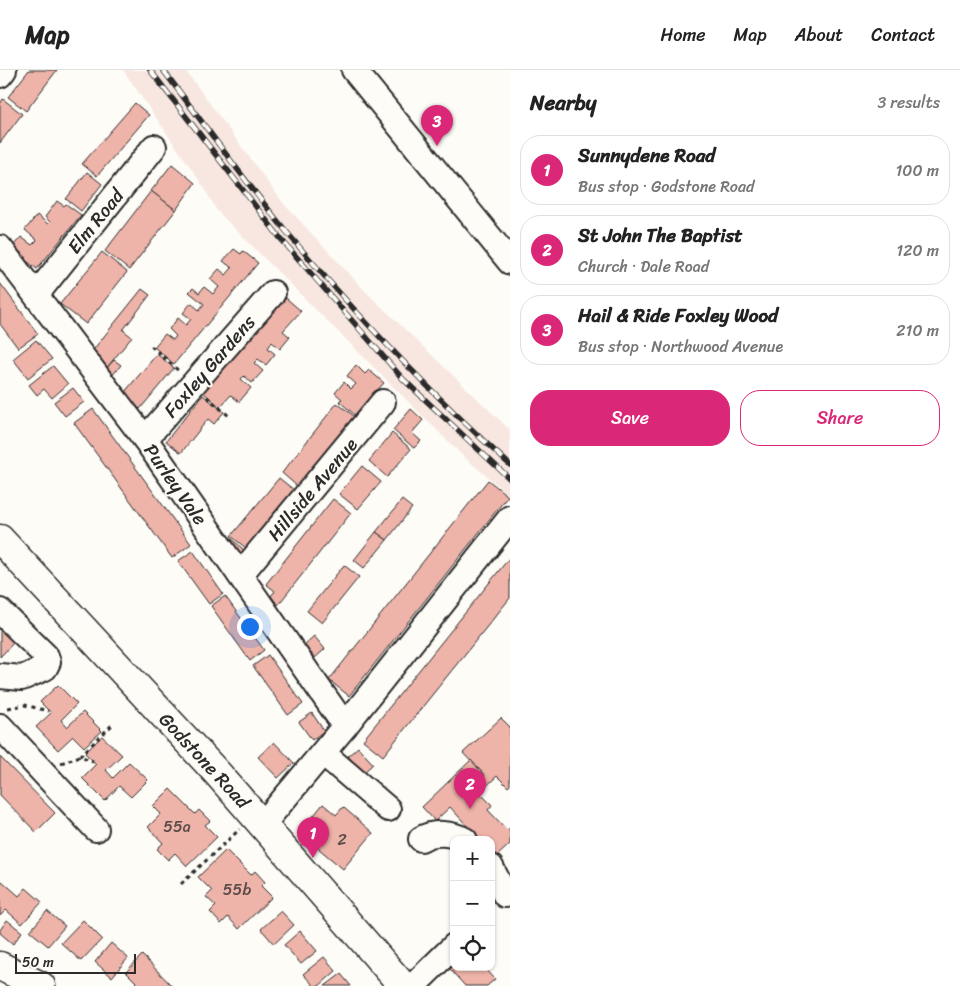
<!DOCTYPE html>
<meta charset="utf-8">
<style>
body{margin:0;font-family:Sriracha,sans-serif;background:#f6f6f6;color:#222}
.controls{position:absolute;right:15px;bottom:15px;display:grid;overflow:hidden;border-radius:10px;box-shadow:0 1px 4px #0004}
.controls button{width:45px;height:45px;display:grid;place-items:center;padding:0;border:0;border-bottom:1px solid #e0e0e0;background:#fff;color:#222;font:25px sans-serif}
.scale{position:absolute;left:15px;bottom:12px;width:121px;box-sizing:border-box;padding-left:5px;border:2px solid #2b2b2b;border-top:0;font-size:14px;line-height:18px;white-space:nowrap;color:#2b2b2b;-webkit-text-stroke:4px #fdfcf7;paint-order:stroke}
.you{position:absolute;left:249px;top:556px;width:18px;height:18px;margin:-12px;border:4px solid #fff;border-radius:50%;background:#1a73e8;box-shadow:0 0 0 8px #1a73e833}
.badge{display:grid;place-items:center;width:32px;height:32px;border-radius:50%;background:#db2777;color:#fff;font-size:16px;font-weight:700}
.pin{position:absolute;translate:-50% -41px;filter:drop-shadow(0 1px 2px #0008)}
.pin::after{content:'';position:absolute;top:26px;width:18px;height:15px;background:inherit;clip-path:polygon(0 0,100% 0,50% 100%)}
.list{margin:0;padding:0;list-style:none}
h2{display:flex;justify-content:space-between;align-items:center;height:65px;margin:0;padding:0 20px;font-size:21px}
h2 small{font-size:16px;font-weight:400;color:#767676}
.list li{display:grid;grid-template-columns:32px 1fr auto;gap:15px;align-items:center;box-sizing:border-box;height:70px;margin:0 10px 10px;padding:0 10px;border:1px solid #e0e0e0;border-radius:20px}
.list b{display:block;font-size:19px;white-space:nowrap}
.list p{margin:0;font-size:16px;white-space:nowrap;color:#767676}
.list em{font-size:16px;font-style:normal;color:#767676}
.actions{display:flex;gap:10px;padding:15px 20px}
.actions a{flex:1;padding:11px 0;border:1px solid #db2777;border-radius:20px;text-align:center;font-size:18px;color:#db2777}
.actions .main{background:#db2777;color:#fff}
.icon{flex:none;width:28px;height:28px;fill:none;stroke:currentColor;stroke-width:2;stroke-linecap:round;stroke-linejoin:round}
.map{position:relative;flex:none;width:510px;height:916px;overflow:hidden}
header{display:flex;align-items:center;gap:30px;box-sizing:border-box;height:70px;padding:0 25px;background:#fff;border-bottom:1px solid #e0e0e0}
header strong{font-size:24px}
nav{display:flex;gap:28px;margin-inline-start:auto;font-size:18px}
main{display:flex}
aside{flex:1;background:#fff}
.map>svg:first-child{display:block}
</style>
<header>
<strong>Map</strong>
<nav><a>Home</a><a>Map</a><a>About</a><a>Contact</a></nav>
</header>
<main>
<div class="map">
<svg width="510" height="916" viewBox="0 0 510 916">
<rect width="100%" height="100%" fill="#fdfcf7"/>
<filter id="ink" filterUnits="userSpaceOnUse"><feTurbulence type="fractalNoise" baseFrequency=".02" numOctaves="2"/><feDisplacementMap in="SourceGraphic" scale="10" xChannelSelector="R" yChannelSelector="G"/><feConvolveMatrix kernelMatrix="1 2 1 2 8 2 1 2 1" color-interpolation-filters="sRGB"/></filter>
<g filter="url(#ink)">
<path fill="#f8e6e0" d="M123,0h62l98,133 84,90 143,137v66l-47,-40 -246,-245 -13,-24z"/>
<g fill="#eeb3a9" stroke="#2b2b2b">
<path d="M29,0h28l-31,41 -18,-14z"/>
<path d="M3,29l19,15 -22,29v-39z"/>
<path d="M135,33l14,12 -52,61 -15,-12z"/>
<path d="M172,94l23,19 -19,27 -25,-19z"/>
<path d="M87,102l15,12 -21,27 -15,-12z"/>
<path d="M151,121l25,19 -47,60 -24,-19z"/>
<path d="M57,131l7,5 2,-2 15,11 -44,54 -13,-10 2,-2 -13,-11 8,-9 11,8 5,-5 -12,-10 12,-15 11,9 2,-2 -5,-5z"/>
<path d="M234,179l7,5 2,-3 15,12 -84,101 -20,-17 11,-13 8,6 3,-4 -7,-7 9,-11 8,7 5,-6 -8,-6 8,-10 8,7 5,-6 -15,-12 4,-4 6,5 5,-6 9,7 6,-7 -9,-8 9,-10 7,6 6,-7 -9,-7z"/>
<path d="M102,182l25,20 -41,52 -26,-20z"/>
<path d="M0,213l38,51 -20,14 -18,-24z"/>
<path d="M142,219l8,6 -27,35 9,7 -28,34 -6,-10 3,-4 -8,-7z"/>
<path d="M286,228l15,13 -18,20 7,6 -10,12 -8,-7 -4,6 7,6 -9,11 -8,-6 -4,4 9,8 -11,12 -8,-7 -3,3 10,9 -12,14 -8,-7 -11,12 -17,-15z"/>
<path d="M36,270l16,19 -24,19 -15,-19z"/>
<path d="M157,284l17,14 -34,41 -17,-15z"/>
<path d="M114,290l7,5 -10,12 -7,-6z"/>
<path d="M356,295l9,9 4,-4 15,13 -29,32 -16,-14 3,-2 -7,-6 9,-11 7,7 5,-5 -9,-8z"/>
<path d="M53,296l15,18 -16,14 -8,-9 -7,6 -8,-10z"/>
<path d="M73,318l11,14 -19,14 -11,-14z"/>
<path d="M203,325l21,17 -10,12 -6,-5 -27,34 -15,-12z"/>
<path d="M337,333l17,13 -56,71 -16,-14z"/>
<path d="M93,339l98,135 -19,14 -98,-135z"/>
<path d="M411,339l12,11 -11,13 9,8 -7,7 -21,-18z"/>
<path d="M392,363l19,16 -24,28 -18,-16z"/>
<path d="M362,396l19,16 -23,27 -19,-15z"/>
<path d="M279,408l15,12 -48,58 -15,-12z"/>
<path d="M488,410l20,16 -159,200 -20,-16z"/>
<path d="M333,429l18,14 -73,92 -7,-9 4,-5 -9,-7z"/>
<path d="M402,430l10,8 -25,32 -11,-8z"/>
<path d="M376,462l11,8 -23,28 -10,-8z"/>
<path d="M230,467l15,14 -5,5 -12,-16z"/>
<path d="M193,481l30,43 -14,10 -31,-43z"/>
<path d="M510,487v41l-127,158 -20,-16z"/>
<path d="M344,495l15,12 -37,46 -15,-12z"/>
<path d="M225,526l39,54 -14,11 -39,-55z"/>
<path d="M0,557l15,14 -15,16z"/>
<path d="M314,566l11,13 -10,9 -11,-13z"/>
<path d="M268,585l35,49 -15,11 -35,-49z"/>
<path d="M58,615l19,19 -16,16 6,7 16,-15 19,19 -18,16 -11,-11 -15,14 -22,-23 15,-14 -11,-11z"/>
<path d="M312,643l12,18 -12,9 -13,-18z"/>
<path d="M501,648l9,9v58l-2,2 -11,-11 -22,21 -6,-7 16,-14 -22,-23z"/>
<path d="M102,666l20,19 -16,15 7,8 16,-16 19,18 -17,17 -12,-11 -14,15 -23,-23 14,-14 -11,-11z"/>
<path d="M274,672l20,21 -16,15 -20,-21z"/>
<path d="M358,677l15,17 -10,9 -15,-17z"/>
<path d="M0,687l55,56 -19,19 -36,-37z"/>
<path d="M471,690l14,16 -16,14 6,7 5,-4 12,12 -4,5 19,20 3,-2v16l-14,13 -5,-6v-11h-11l-30,-33 -15,14 -13,-14z"/>
<path d="M170,719l25,25 4,-4 11,11 -5,4 12,12 -30,29 -12,-13 -7,7 -11,-11 6,-6 -15,-16 13,-13 -8,-8z"/>
<path d="M323,734l13,11 7,-8 30,26 -30,36 -31,-26 6,-8 -12,-10z"/>
<path d="M226,780l25,25 4,-4 10,11 -4,4 11,11 -33,32 -11,-12 -7,7 -11,-12 6,-6 -10,-9 6,-6 -14,-14z"/>
<path d="M2,811l17,15 7,-8 16,14 -20,22 -16,-14 -6,6v-32z"/>
<path d="M47,841l18,15 -17,20 -18,-15z"/>
<path d="M281,841l13,14 -20,19 -13,-15z"/>
<path d="M7,850l15,12 -9,12 -13,-11v-3z"/>
<path d="M83,850l19,19 -21,22 -20,-18z"/>
<path d="M300,861l17,20 -16,13 -17,-19z"/>
<path d="M111,873l17,15 -16,19 -17,-15z"/>
<path d="M142,885l30,31h-32l-14,-14z"/>
<path d="M324,887l12,14 -17,15h-5l-11,-12z"/>
<path d="M454,895v2h30l11,12 -8,7h-22l-16,-18z"/>
<path d="M341,904l10,12h-26z"/>
</g>
<g fill="none" stroke-linecap="round" stroke-linejoin="round">
<defs>
<g id="minor">
<path d="M354,0l156,192"/>
<path d="M0,5l4,-5"/>
<path d="M0,178l145,191 200,287"/>
<path d="M36,225l118,-148"/>
<path d="M145,369l128,-146"/>
<path d="M240,505l143,-173"/>
<path d="M0,541l46,45 2,6 -3,6 -23,10 -22,-2"/>
<path d="M0,656l96,103"/>
<path d="M323,683l65,56"/>
<path d="M263,754l82,-98 165,-208"/>
<path d="M421,769c13,-8 31,-6 44,1"/>
<path d="M491,797l14,28"/>
<path d="M413,916l41,-40"/>
</g>
<path id="major" d="M0,896l41,20"/>
<path id="highway" d="M0,469l218,235 185,212"/>
</defs>
<use href="#minor" stroke="#2b2b2b" stroke-width="28"/>
<use href="#major" stroke="#2b2b2b" stroke-width="31"/>
<use href="#highway" stroke="#2b2b2b" stroke-width="31"/>
<g stroke="#2b2b2b" stroke-width="3" stroke-dasharray="4 4" stroke-linecap="butt">
<path d="M151,276l29,26"/>
<path d="M207,327l22,19"/>
<path d="M8,638l17,-3 23,6"/>
<path d="M80,686l32,-31"/>
<path d="M61,693l19,-7 13,5"/>
<path d="M181,814l59,-55"/>
</g>
<use href="#minor" stroke="#fdfcf7" stroke-width="24"/>
<use href="#major" stroke="#fdfcf7" stroke-width="28"/>
<use href="#highway" stroke="#fdfcf7" stroke-width="28"/>
<defs>
<g id="rail">
<path d="M150,0l131,169 122,140 107,100"/>
<path d="M163,0c42,55 82,112 127,166 68,81 142,158 220,229"/>
</g>
</defs>
<use href="#rail" stroke="#2b2b2b" stroke-width="5.5"/>
<use href="#rail" stroke="#fdfcf7" stroke-width="4" stroke-dasharray="11" stroke-linecap="butt"/>
</g>
</g>
<g text-anchor="middle" stroke-width="4" stroke-linejoin="round" paint-order="stroke">
<g font-size="16" fill="#5c4d4a">
<text x="177" y="762">55a</text>
<text x="342" y="775">2</text>
<text x="237" y="825">55b</text>
</g>
<g font-size="19" fill="#2b2b2b" stroke="#fdfcf7">
<text transform="translate(95 151) rotate(-51)" y="7">Elm Road</text>
<text transform="translate(209 296) rotate(-49)" y="7">Foxley Gardens</text>
<text transform="translate(176 414) rotate(55)" y="7">Purley Vale</text>
<text transform="translate(312 419) rotate(-50)" y="7">Hillside Avenue</text>
<text transform="translate(205 690) rotate(47)" y="7">Godstone Road</text>
</g>
</g>
</svg>
<div class="controls">
<button>+</button>
<button>−</button>
<button><svg class="icon" aria-label="locate" viewBox="0 0 24 24"><circle cx="12" cy="12" r="6"/><path d="M12 2v4M12 18v4M2 12h4M18 12h4"/></svg></button>
</div>
<div class="scale">50 m</div>
<div class="you"></div>
<div class="pin badge" style="left:313px;top:788px">1</div>
<div class="pin badge" style="left:470px;top:739px">2</div>
<div class="pin badge" style="left:437px;top:76px">3</div>
</div>
<aside>
<h2>Nearby<small>3 results</small></h2>
<ul class="list">
<li><span class="badge">1</span><div><b>Sunnydene Road</b><p>Bus stop · Godstone Road</p></div><em>100 m</em></li>
<li><span class="badge">2</span><div><b>St John The Baptist</b><p>Church · Dale Road</p></div><em>120 m</em></li>
<li><span class="badge">3</span><div><b>Hail &amp; Ride Foxley Wood</b><p>Bus stop · Northwood Avenue</p></div><em>210 m</em></li>
</ul>
<div class="actions"><a class="main">Save</a><a>Share</a></div>
</aside>
</main>
